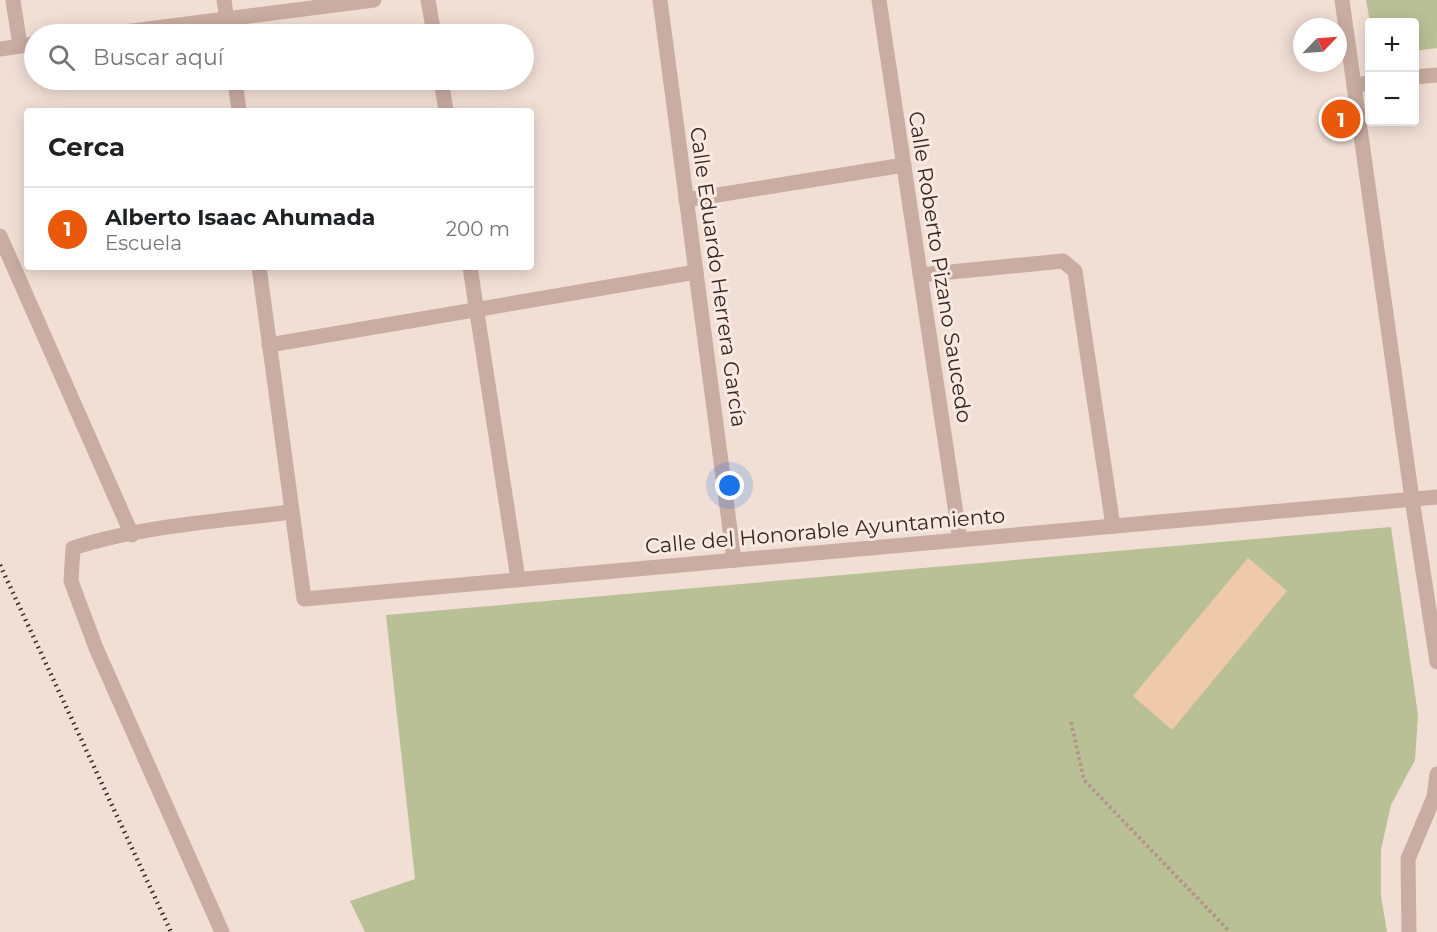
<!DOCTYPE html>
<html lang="es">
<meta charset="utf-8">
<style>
body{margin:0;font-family:Montserrat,sans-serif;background:#f6f6f6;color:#202124}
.controls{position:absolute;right:18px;top:18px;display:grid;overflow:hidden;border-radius:6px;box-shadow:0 3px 15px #0003}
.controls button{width:54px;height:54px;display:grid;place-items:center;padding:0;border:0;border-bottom:2px solid #e0e0e0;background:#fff;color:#202124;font:30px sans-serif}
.compass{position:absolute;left:1293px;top:18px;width:54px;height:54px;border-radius:50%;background:#fff;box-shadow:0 3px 15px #0003;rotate:65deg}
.you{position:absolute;left:730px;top:486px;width:21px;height:21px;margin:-15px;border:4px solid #fff;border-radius:50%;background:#1a73e8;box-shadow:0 0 0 9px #1a73e833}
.badge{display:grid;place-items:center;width:39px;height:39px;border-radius:50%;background:#ea580c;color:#fff;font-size:20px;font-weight:700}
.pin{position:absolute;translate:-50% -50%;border:3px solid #fff;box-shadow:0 2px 6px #0006}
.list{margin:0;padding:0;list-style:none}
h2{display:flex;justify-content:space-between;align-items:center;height:78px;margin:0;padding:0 24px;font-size:26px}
h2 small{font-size:20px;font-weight:400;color:#757577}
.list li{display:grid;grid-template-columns:39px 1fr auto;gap:18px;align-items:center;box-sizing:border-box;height:84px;padding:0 24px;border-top:2px solid #e0e0e0}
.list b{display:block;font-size:22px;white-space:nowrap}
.list p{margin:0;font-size:20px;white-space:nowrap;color:#757577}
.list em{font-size:20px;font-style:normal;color:#757577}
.icon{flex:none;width:33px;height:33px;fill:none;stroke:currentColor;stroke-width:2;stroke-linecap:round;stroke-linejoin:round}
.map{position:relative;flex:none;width:1437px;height:932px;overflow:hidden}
.search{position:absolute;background:#fff;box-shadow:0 3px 15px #0003;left:24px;top:24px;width:510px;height:66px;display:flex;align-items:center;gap:15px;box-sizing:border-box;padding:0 21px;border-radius:33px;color:#757577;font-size:22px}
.panel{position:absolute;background:#fff;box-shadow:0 3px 15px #0003;left:24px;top:108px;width:510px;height:162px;border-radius:6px}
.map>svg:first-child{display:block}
</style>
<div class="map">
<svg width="1437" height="932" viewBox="0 0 1437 932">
<rect width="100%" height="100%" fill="#f1dfd5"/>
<g fill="#bac096">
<path d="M1366,0h71v48l-22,3 -1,-29h-44z"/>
<path d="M1391,527l27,188 -3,45 -24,45 -10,45v46l6,36h-1022l-15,-31 65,-22 -29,-264z"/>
</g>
<path fill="#eec9aa" d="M1248,558l39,33 -115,139 -39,-34z"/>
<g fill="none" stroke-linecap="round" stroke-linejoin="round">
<path stroke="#b4958c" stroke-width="4" stroke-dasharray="3 3" stroke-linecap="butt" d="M1071,722l13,58 146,152"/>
<g stroke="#c9aca2" stroke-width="15">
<path d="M13,0l7,46"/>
<path d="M224,0l5,34"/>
<path d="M428,0l6,34"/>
<path d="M660,0l74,560"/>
<path d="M879,0l81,540"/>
<path d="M1342,0l70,499 25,163"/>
<path d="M109,34l265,-34"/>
<path d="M0,49l34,-5"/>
<path d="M1414,77l23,-2"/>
<path d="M235,80l4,31"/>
<path d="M441,80l5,31"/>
<path d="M1354,85l16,-2"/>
<path d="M686,200l218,-35"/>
<path d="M0,236l132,299"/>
<path d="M259,267l45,332 1133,-102"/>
<path d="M470,267l48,312"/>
<path d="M920,275l143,-14 12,10 38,255"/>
<path d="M269,345l427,-73"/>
<path d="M222,932l-126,-284 -25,-67 2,-33c66,-22 148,-27 218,-36"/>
<path d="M1409,932l-1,-73 26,-62 3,-23"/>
</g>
<path stroke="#332624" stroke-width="4.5" stroke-dasharray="1.5 4.5" stroke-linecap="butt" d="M0,565l171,367"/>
</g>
<g text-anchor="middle" stroke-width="6" stroke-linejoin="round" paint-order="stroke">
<g font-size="21" fill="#332624" stroke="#f9e9e1">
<text transform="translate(940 267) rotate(81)" y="7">Calle Roberto Pizano Saucedo</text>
<text transform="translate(718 277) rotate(82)" y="7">Calle Eduardo Herrera García</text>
<text transform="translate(825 531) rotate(-5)" y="7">Calle del Honorable Ayuntamiento</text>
</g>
</g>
</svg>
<div class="controls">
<button>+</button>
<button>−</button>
</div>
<svg class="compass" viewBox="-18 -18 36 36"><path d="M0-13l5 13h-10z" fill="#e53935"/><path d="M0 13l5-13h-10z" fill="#757577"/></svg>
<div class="you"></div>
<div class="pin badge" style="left:1341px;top:119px">1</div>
<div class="search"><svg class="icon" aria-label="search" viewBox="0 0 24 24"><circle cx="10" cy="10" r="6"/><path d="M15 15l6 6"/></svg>Buscar aquí</div>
<section class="panel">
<h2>Cerca<small></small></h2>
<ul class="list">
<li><span class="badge">1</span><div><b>Alberto Isaac Ahumada</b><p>Escuela</p></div><em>200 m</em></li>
</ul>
</section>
</div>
